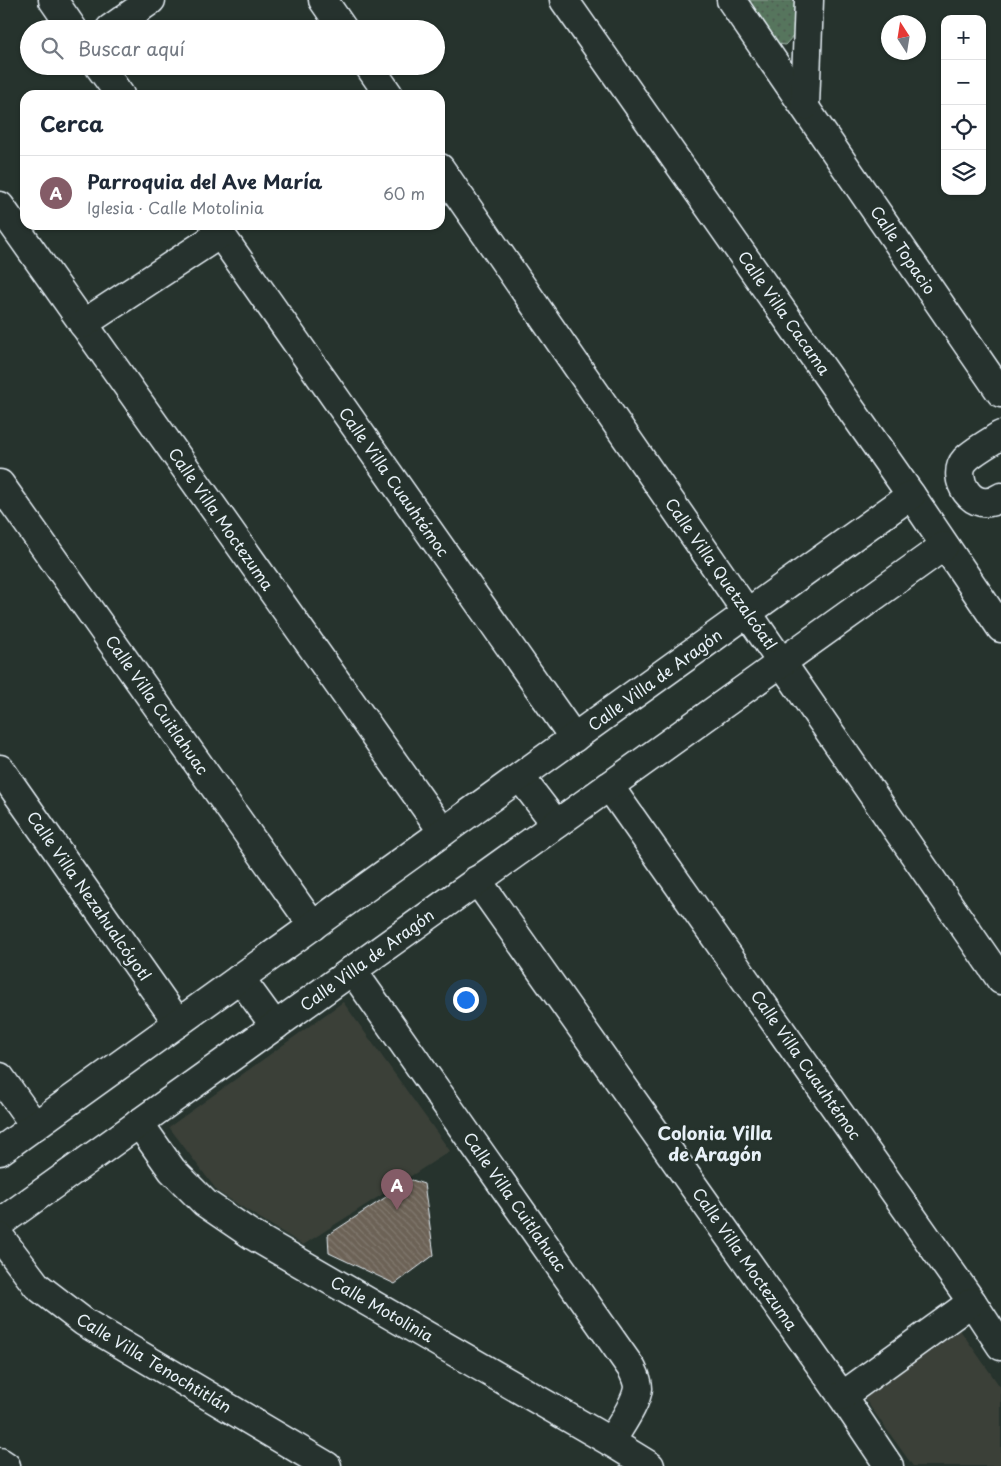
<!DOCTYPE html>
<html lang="es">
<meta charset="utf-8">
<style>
body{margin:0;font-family:"Playpen Sans",sans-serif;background:#f2f2f3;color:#1f2937}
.controls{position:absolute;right:15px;top:15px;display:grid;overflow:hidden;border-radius:10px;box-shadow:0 1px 4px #0004}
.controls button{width:45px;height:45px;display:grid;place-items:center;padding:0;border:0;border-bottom:1px solid #e0e1e3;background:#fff;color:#1f2937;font:25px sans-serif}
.compass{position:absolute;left:881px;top:15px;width:45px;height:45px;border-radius:50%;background:#fff;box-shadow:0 1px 4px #0004;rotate:348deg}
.you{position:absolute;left:465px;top:999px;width:18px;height:18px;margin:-12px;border:4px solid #fff;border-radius:50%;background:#1a73e8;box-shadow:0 0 0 8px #1a73e833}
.badge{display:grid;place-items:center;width:32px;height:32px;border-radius:50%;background:#845c67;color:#fff;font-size:16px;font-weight:700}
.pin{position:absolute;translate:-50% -41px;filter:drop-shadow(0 1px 2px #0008)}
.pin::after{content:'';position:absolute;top:26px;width:18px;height:15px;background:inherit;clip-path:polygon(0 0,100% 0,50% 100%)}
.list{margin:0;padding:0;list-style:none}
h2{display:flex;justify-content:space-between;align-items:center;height:65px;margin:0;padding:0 20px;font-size:21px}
h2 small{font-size:16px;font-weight:400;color:#747a83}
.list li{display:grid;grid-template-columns:32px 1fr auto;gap:15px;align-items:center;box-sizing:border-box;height:75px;padding:0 20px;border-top:1px solid #e0e1e3}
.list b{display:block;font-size:19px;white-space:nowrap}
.list p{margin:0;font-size:16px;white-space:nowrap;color:#747a83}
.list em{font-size:16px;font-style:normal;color:#747a83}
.icon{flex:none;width:28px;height:28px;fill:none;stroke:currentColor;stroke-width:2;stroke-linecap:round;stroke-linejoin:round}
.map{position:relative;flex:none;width:1001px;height:1466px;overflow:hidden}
.search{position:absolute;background:#fff;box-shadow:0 1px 4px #0004;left:20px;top:20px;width:425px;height:55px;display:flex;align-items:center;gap:12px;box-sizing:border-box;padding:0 18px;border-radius:28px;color:#747a83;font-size:19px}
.panel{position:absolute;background:#fff;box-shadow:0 1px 4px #0004;left:20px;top:90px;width:425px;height:140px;border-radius:15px}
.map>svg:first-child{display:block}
</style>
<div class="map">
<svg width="1001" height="1466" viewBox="0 0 1001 1466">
<defs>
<pattern id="park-dots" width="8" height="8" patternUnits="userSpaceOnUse" patternTransform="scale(1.25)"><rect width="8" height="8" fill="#57755d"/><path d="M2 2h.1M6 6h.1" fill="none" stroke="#4e5c53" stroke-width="1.8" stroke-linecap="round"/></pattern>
<pattern id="building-back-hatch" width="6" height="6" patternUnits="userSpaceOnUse" patternTransform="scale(1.25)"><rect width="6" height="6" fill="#6c6256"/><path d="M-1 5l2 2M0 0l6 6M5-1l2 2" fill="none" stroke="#81796f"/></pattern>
</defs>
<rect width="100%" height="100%" fill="#26332d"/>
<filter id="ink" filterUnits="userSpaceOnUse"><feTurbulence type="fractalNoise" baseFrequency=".02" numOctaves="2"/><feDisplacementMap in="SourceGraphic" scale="10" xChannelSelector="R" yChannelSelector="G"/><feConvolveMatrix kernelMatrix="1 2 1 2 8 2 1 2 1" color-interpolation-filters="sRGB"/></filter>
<g filter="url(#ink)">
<g fill="#3b4139">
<path d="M343,1002l107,149 -147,94 -85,-53 -49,-65z"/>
<path d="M960,1330l41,58v78h-88l-49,-68z"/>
</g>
<path fill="url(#park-dots)" stroke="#a0b3aa" d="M740,0h56v33l-11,12 -17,-3z"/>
<path fill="url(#building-back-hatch)" stroke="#e8f1f8" d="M412,1180l12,4 10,71 -39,29 -66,-31 -1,-18z"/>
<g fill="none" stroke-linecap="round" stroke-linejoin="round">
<defs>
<g id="street">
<path d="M53,0l20,29"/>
<path d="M323,0l20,29"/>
<path d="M564,0l347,495 90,133"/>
<path d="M731,0l270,393"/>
<path d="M110,29l41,-29"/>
<path d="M99,66l21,29"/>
<path d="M369,66l20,29"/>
<path d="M805,106l4,-106"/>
<path d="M440,168l561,812"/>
<path d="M0,206l443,626"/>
<path d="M214,225l360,513"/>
<path d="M83,324l137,-90"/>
<path d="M1001,435c-9,6 -29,17 -36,25 -15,16 7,57 36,37"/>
<path d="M0,484l313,442"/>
<path d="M0,769l178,254"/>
<path d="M520,777l36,47"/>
<path d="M609,786l363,516 29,44"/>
<path d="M477,880l365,516 47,70"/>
<path d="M352,970l280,399c3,6 6,13 6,19 -2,17 -19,39 -27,54"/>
<path d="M240,978l35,48"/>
<path d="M0,1077l35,49"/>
<path d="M139,1123l33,47 33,33 47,32 359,207 39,24"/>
<path d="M0,1151l911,-656"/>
<path d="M0,1223l944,-677"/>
<path d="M0,1237l37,49 47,36 243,144"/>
<path d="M842,1396l130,-94"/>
</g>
<path id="secondary" d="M0,1462l6,4"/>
</defs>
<use href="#street" stroke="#e8f1f8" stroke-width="31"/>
<use href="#secondary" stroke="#e8f1f8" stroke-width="31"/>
<use href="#street" stroke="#26332d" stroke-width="28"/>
<use href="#secondary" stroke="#26332d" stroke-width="28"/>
</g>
</g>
<g text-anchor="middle" stroke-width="5" stroke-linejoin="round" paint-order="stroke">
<g font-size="16" fill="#e8f1f8" stroke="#26332d">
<text transform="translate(903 250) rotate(56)" y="6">Calle Topacio</text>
<text transform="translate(784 313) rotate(55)" y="6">Calle Villa Cacama</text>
<text transform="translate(394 482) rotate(55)" y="6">Calle Villa Cuauhtémoc</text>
<text transform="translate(221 519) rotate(55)" y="6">Calle Villa Moctezuma</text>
<text transform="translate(721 574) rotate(55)" y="6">Calle Villa Quetzalcóatl</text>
<text transform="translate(655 680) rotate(-36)" y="6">Calle Villa de Aragón</text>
<text transform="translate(157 705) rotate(55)" y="6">Calle Villa Cuitlahuac</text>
<text transform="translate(89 896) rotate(55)" y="6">Calle Villa Nezahualcóyotl</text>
<text transform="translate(367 960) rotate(-36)" y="6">Calle Villa de Aragón</text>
<text transform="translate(806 1065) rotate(55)" y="6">Calle Villa Cuauhtémoc</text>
<text transform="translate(515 1202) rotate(55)" y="6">Calle Villa Cuitlahuac</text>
<text transform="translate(745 1259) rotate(55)" y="6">Calle Villa Moctezuma</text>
<text transform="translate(382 1309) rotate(30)" y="6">Calle Motolinia</text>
<text transform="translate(154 1363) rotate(31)" y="6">Calle Villa Tenochtitlán</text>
</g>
<g font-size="18" font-weight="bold" fill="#e8f1f8" stroke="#26332d">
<text x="715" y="1140">Colonia Villa<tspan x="715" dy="21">de Aragón</tspan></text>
</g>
</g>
</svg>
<div class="controls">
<button>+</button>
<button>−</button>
<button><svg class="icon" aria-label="locate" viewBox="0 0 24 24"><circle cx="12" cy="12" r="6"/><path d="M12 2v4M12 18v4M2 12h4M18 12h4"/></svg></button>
<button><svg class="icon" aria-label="layers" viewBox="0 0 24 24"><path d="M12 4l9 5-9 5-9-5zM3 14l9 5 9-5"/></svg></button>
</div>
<svg class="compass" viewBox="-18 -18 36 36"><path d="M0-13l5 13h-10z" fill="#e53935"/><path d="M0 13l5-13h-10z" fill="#747a83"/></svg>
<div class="you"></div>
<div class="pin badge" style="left:397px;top:1210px">A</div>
<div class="search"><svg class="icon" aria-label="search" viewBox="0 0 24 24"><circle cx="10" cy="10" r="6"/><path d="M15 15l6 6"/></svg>Buscar aquí</div>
<section class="panel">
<h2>Cerca<small></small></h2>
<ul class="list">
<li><span class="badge">A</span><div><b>Parroquia del Ave María</b><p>Iglesia · Calle Motolinia</p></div><em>60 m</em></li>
</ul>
</section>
</div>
